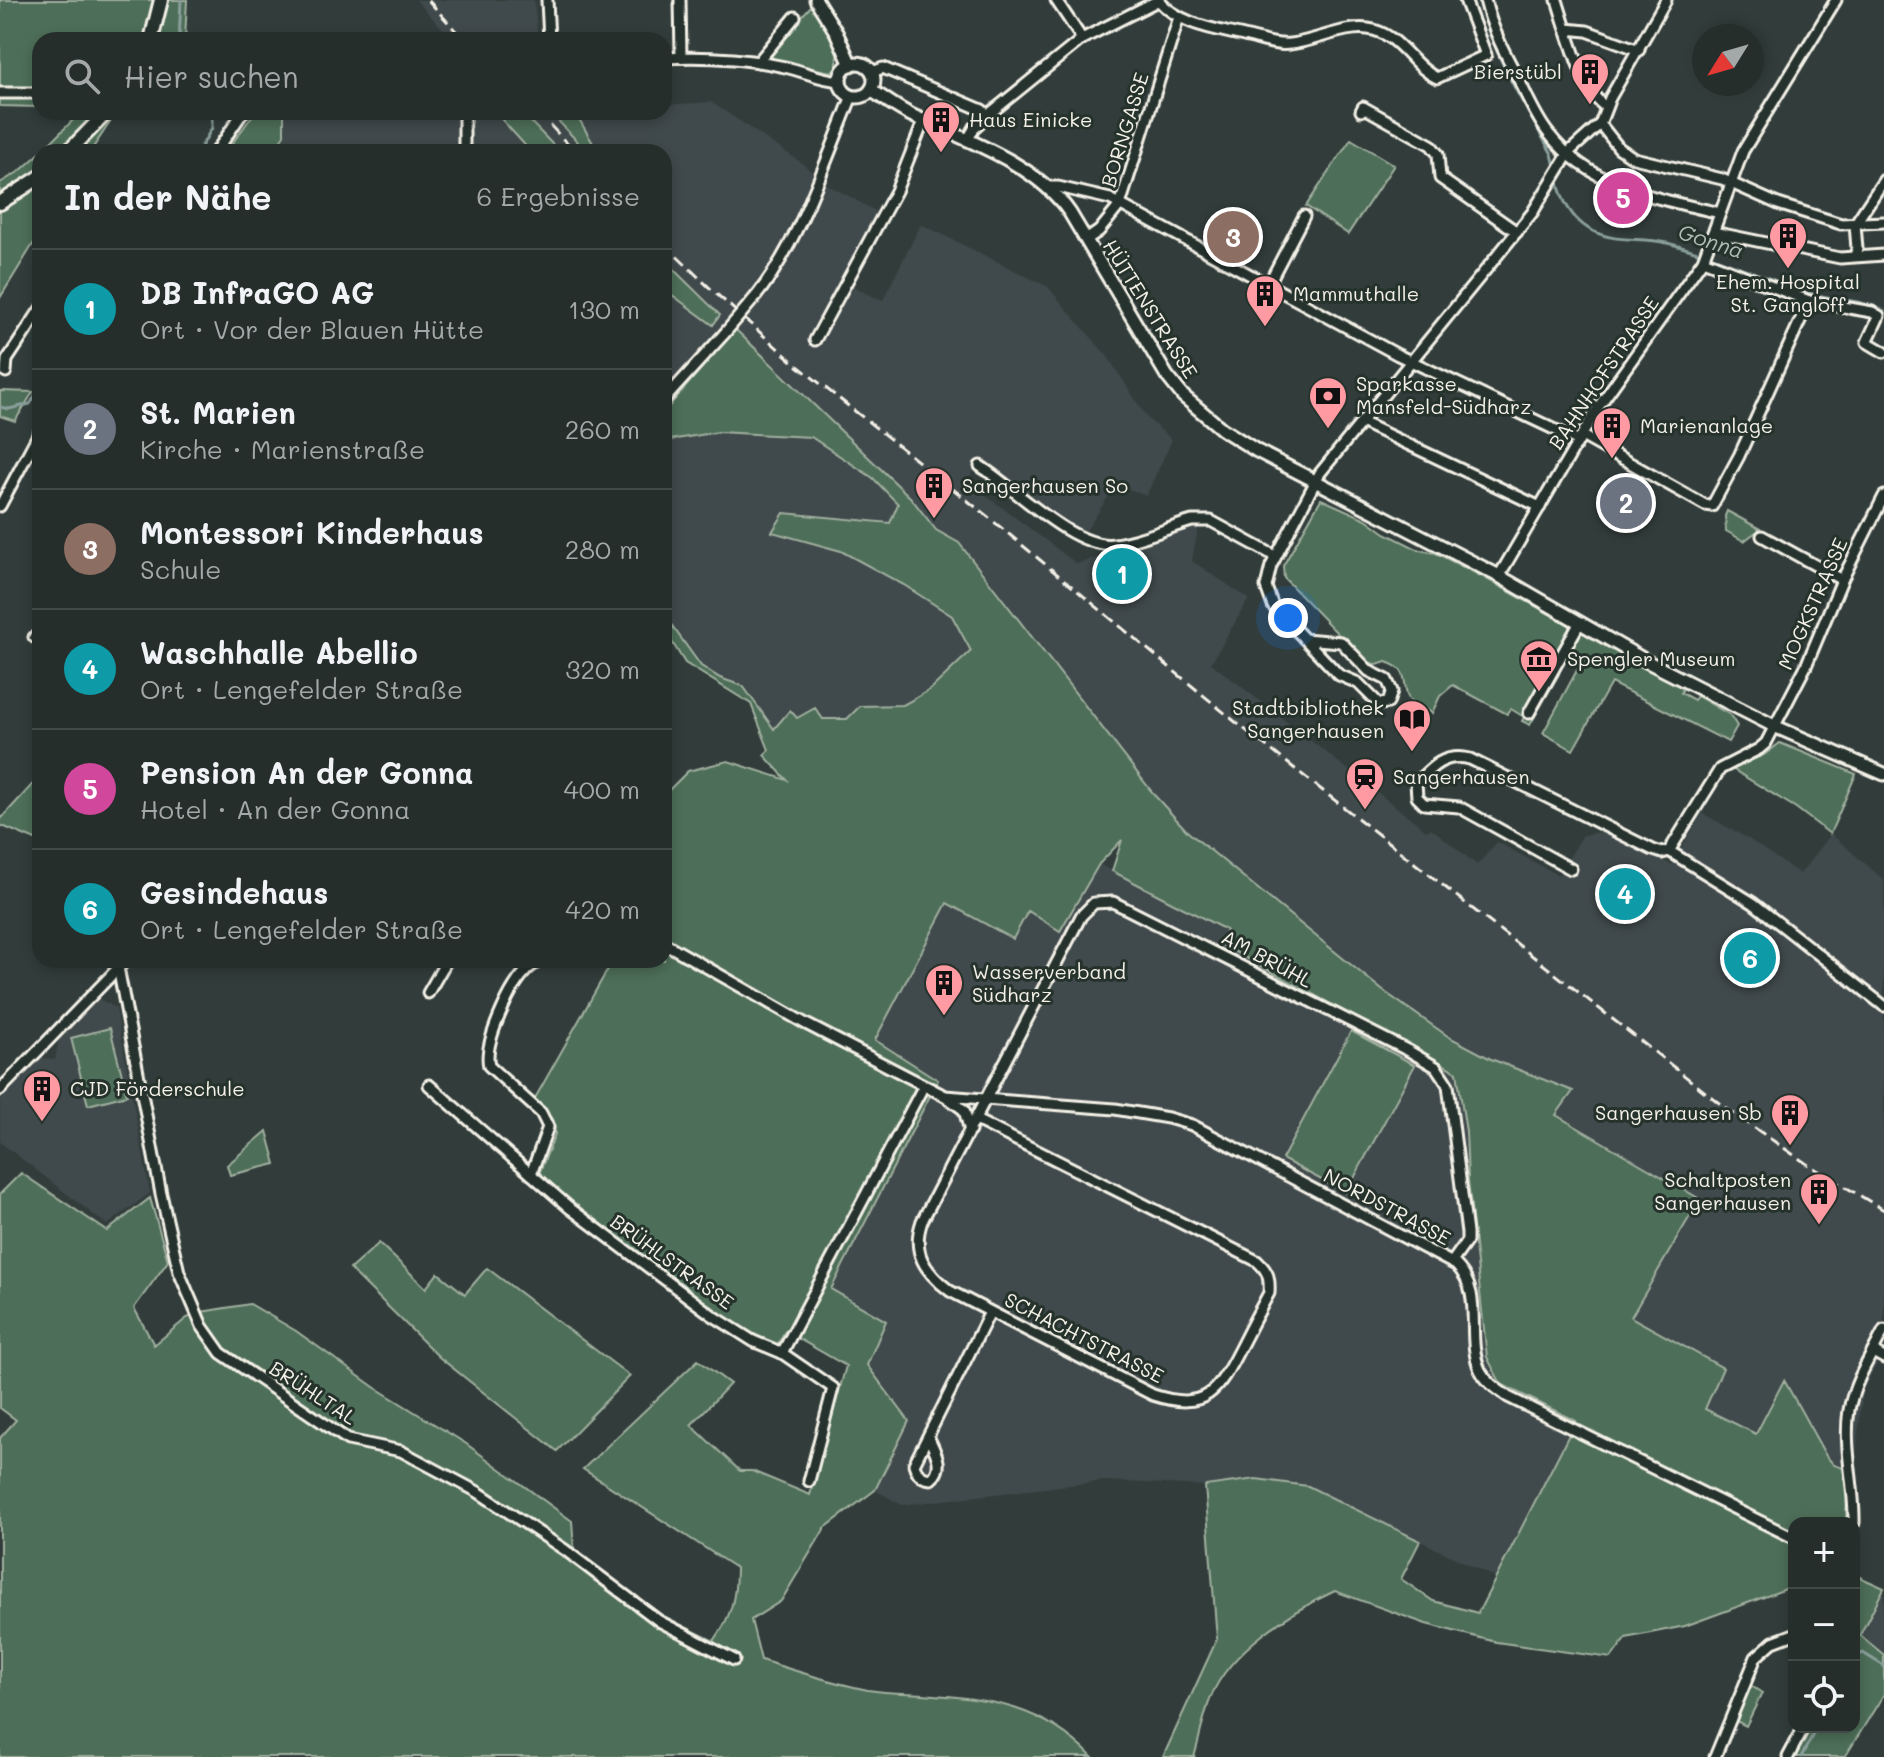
<!DOCTYPE html>
<html lang="de">
<meta charset="utf-8">
<style>
body{margin:0;font-family:Mali,sans-serif;background:#323a38;color:#f1f3f6}
.controls{position:absolute;right:24px;bottom:24px;display:grid;overflow:hidden;border-radius:16px;box-shadow:0 4px 12px #0003}
.controls button{width:72px;height:72px;display:grid;place-items:center;padding:0;border:0;border-bottom:2px solid #424a48;background:#262e2c;color:#f1f3f6;font:40px sans-serif}
.compass{position:absolute;left:1692px;top:24px;width:72px;height:72px;border-radius:50%;background:#262e2c;box-shadow:0 4px 12px #0003;rotate:233deg}
.you{position:absolute;left:1288px;top:618px;width:28px;height:28px;margin:-20px;border:6px solid #fff;border-radius:50%;background:#1a73e8;box-shadow:0 0 0 12px #1a73e833}
.badge{display:grid;place-items:center;width:52px;height:52px;border-radius:50%;background:#8bbbb9;color:#fff;font-size:26px;font-weight:700}
.pin{position:absolute;translate:-50% -50%;border:4px solid #fff;box-shadow:0 2px 8px #0006}
.list{margin:0;padding:0;list-style:none}
h2{display:flex;justify-content:space-between;align-items:center;height:104px;margin:0;padding:0 32px;font-size:34px}
h2 small{font-size:26px;font-weight:400;color:#a4a8a9}
.list li{display:grid;grid-template-columns:52px 1fr auto;gap:24px;align-items:center;box-sizing:border-box;height:120px;padding:0 32px;border-top:2px solid #424a48}
.list b{display:block;font-size:30px;white-space:nowrap}
.list p{margin:0;font-size:26px;white-space:nowrap;color:#a4a8a9}
.list em{font-size:26px;font-style:normal;color:#a4a8a9}
.icon{flex:none;width:44px;height:44px;fill:none;stroke:currentColor;stroke-width:2;stroke-linecap:round;stroke-linejoin:round}
.map{position:relative;flex:none;width:1884px;height:1757px;overflow:hidden}
.search{position:absolute;background:#262e2c;box-shadow:0 4px 12px #0003;left:32px;top:32px;width:640px;height:88px;display:flex;align-items:center;gap:20px;box-sizing:border-box;padding:0 28px;border-radius:24px;color:#a4a8a9;font-size:30px}
.panel{position:absolute;background:#262e2c;box-shadow:0 4px 12px #0003;left:32px;top:144px;width:640px;height:824px;border-radius:24px}
.map>svg:first-child{display:block}
</style>
<div class="map">
<svg width="1884" height="1757" viewBox="0 0 1884 1757">
<rect width="100%" height="100%" fill="#323d3b"/>
<filter id="ink" filterUnits="userSpaceOnUse"><feTurbulence type="fractalNoise" baseFrequency=".0125" numOctaves="2"/><feDisplacementMap in="SourceGraphic" scale="16" xChannelSelector="R" yChannelSelector="G"/><feConvolveMatrix kernelMatrix="1 2 1 2 8 2 1 2 1" color-interpolation-filters="sRGB"/></filter>
<g filter="url(#ink)">
<g fill="#40494c">
<path d="M416,0h118l4,40h-85z"/>
<path d="M711,102l88,59 26,22 63,35 -36,67 15,9 16,6 38,-76 127,63 60,70 40,62 24,21 -26,56 -29,-12 -32,48 -25,-14 -81,-56 -12,19 110,83 122,-40 -7,37 57,38 -38,64 216,168 4,-3 46,37 20,-23 61,33 25,-40 18,-3 71,33 30,-52 45,25 53,36 31,-40 53,46v471l-21,38 -7,63 2,16 -24,-3 -8,-9 -42,-75 -27,54 -53,-26 1,-52 -75,-40 51,-82 19,-36 -145,-84 17,-24 -81,-32 -42,-22 -67,-47 -194,-158 -32,-35 -197,-254 -23,-13 -25,-32 -176,-168 -71,82v-123l48,36 -29,-45 -19,-20v-108h-66l-23,-40h89v-7z"/>
<path d="M284,112h211l36,40h-259l12,-17z"/>
<path d="M521,112h29l37,40h-27z"/>
<path d="M718,432l93,5 62,41 25,26 -8,19 -106,-10 -12,19 69,19 63,34 48,31 19,35 -40,38 -28,16 -43,1 -13,13 -50,-1 -23,12 -31,-44 -23,-8 -19,-11 -37,-48v-178z"/>
<path d="M1099,864l128,66 -7,13 237,129 9,60 2,48 12,99 3,44 18,61 75,37 -80,157 -188,-92 -52,-7 -51,7 -101,-5 -202,24 -27,-15 34,-69 -42,-56 -37,-76 108,-209 -64,-40 73,-138 66,37 14,-28 33,20z"/>
<path d="M99,999l17,9 34,185 -43,32 -107,-83v-43l38,-42 17,3 4,-21z"/>
<path d="M1884,1588v67l-25,-20z"/>
</g>
<g fill="#4e6e58" stroke="#a1b0a0" stroke-width="2">
<path d="M0,0h187l-2,40h-145v67l-40,-1z"/>
<path d="M811,6c10,15 39,52 20,66l-57,-12 -5,-7z"/>
<path d="M81,112h36l-27,40h-49z"/>
<path d="M255,112h29v23l-12,17h-46z"/>
<path d="M495,112h26l39,40h-29z"/>
<path d="M550,112h25l23,40h-11z"/>
<path d="M1351,139l43,26 -46,69 -42,-28z"/>
<path d="M40,153v80l-40,65v-115l20,-12z"/>
<path d="M664,260l56,55 -7,10 -49,-36z"/>
<path d="M735,329l176,169 25,32 23,13 197,254 32,35 194,158 67,47 42,22 82,32 -17,24 144,84 -69,118 92,51 -18,41 51,25 28,-54 42,76 8,9 9,3 4,25 -1,30h-52v63l-109,40 -59,12 -15,20 -115,-16 -70,-18 -91,-33c-44,20 -106,60 -124,106 -8,19 -11,41 -17,60h-31l54,-118 -12,-153 51,-7 52,7 112,55 -19,38 32,22 45,12 98,-192 -75,-37 -14,-27 -19,-177 -2,-48 -9,-60 -237,-128 6,-14 -114,-59 10,-31 -23,24 -39,67 -32,-20 -15,28 -66,-36 -72,137 63,40 -107,209 55,32 -19,44 42,56 -34,69 -50,38 -44,73 -30,19 10,40c35,11 71,23 107,30 18,3 37,3 55,4 68,5 120,12 169,63h-1092v-319l16,-18 -16,-12v-214l21,-21 86,58 43,-33 18,63 -34,47 20,37 33,-27 14,-6 49,-8 46,27 78,56 91,56 107,78 2,28 87,66 53,26c17,-24 22,-43 22,-73l-153,-99 115,-109 32,24 -39,41 49,46h12l58,24 36,-129 -61,-35 -7,13c-45,-15 -82,-47 -119,-75 -41,-30 -81,-61 -120,-95l16,-40 -1,-13 -20,-21 79,-140h51v-165l24,-24 40,-10 59,19 -23,-25 5,-5 -18,-46 -66,-41 -13,-21 -2,-19 31,43 19,12 23,8 31,43 16,-19 7,8 18,-10 8,11h24l13,-13 43,-1 11,-6 17,-10 40,-38 -19,-35 -48,-31 -63,-34 -69,-19 12,-19 106,10 8,-19 -25,-26 -62,-41 -93,-5 -54,9v-29z"/>
<path d="M0,391l33,1 -18,29 -15,-5z"/>
<path d="M1321,499l45,20 19,14 34,17 17,3 45,23 202,112 -2,5 13,7 3,-4 33,19 7,11 -9,16 -117,-59 -38,67 -30,-17 39,-72 -16,-9 -10,21 3,1 -29,51 -8,-4 2,-4 -13,-8 -4,5 -54,-29 -13,11 -8,17c-6,-4 -19,-8 -23,-14 -8,-14 3,-29 -23,-37l-9,3 -14,-5 -79,-82 -1,-12z"/>
<path d="M1727,511l33,18 -16,12 -18,-10 -1,-15z"/>
<path d="M1780,743l76,31 -26,60 -34,-26 -64,-39 32,-14z"/>
<path d="M40,776v66l-40,-17v-5z"/>
<path d="M110,1028l17,67 -39,10 -17,-67z"/>
<path d="M1351,1031l64,34 -69,128 -64,-34z"/>
<path d="M267,1131l9,33 -46,11 -3,-10z"/>
<path d="M379,1243l47,45 12,-15 27,21 22,-26 143,108 -73,75 -118,-94 -89,-88z"/>
<path d="M1855,1575l29,13 -24,47 24,20v39l-39,63h-52l15,-30h46z"/>
<path d="M1750,1685l12,8 -16,33 -10,-5z"/>
</g>
<g fill="none" stroke-linecap="round" stroke-linejoin="round">
<g stroke="#8a9f9b" stroke-width="3">
<path d="M1479,0c14,55 45,105 73,154l4,17"/>
<path d="M179,40l2,-40"/>
<path d="M198,152l14,-24v-16"/>
<path d="M1557,178c4,20 14,40 32,51 25,15 51,7 78,14 48,12 92,33 139,49 26,9 54,6 78,19"/>
<path d="M0,407l9,2 21,-5 10,-16"/>
<path d="M1855,1657l8,-4 21,13"/>
<path d="M1801,1757l16,-30"/>
</g>
<defs>
<g id="minor">
<path d="M547,0l2,40"/>
<path d="M680,0l1,57"/>
<path d="M1056,0l26,39"/>
<path d="M1158,0c23,26 58,29 90,37 14,3 27,9 42,7 24,-2 56,-19 78,-15 32,4 43,37 69,49l49,-23 -21,-55"/>
<path d="M1485,0c7,29 20,54 34,80 9,18 17,38 30,54 41,53 110,65 171,79"/>
<path d="M1557,0l9,29"/>
<path d="M664,58c41,-2 81,0 121,9 19,4 36,13 56,14"/>
<path d="M758,62l37,-45"/>
<path d="M872,72l11,-4 99,42 6,5"/>
<path d="M0,93h40"/>
<path d="M1606,107c-21,-13 -32,-55 -40,-78l21,2 52,19"/>
<path d="M1361,111l2,-4 68,38 7,9 2,24 77,54"/>
<path d="M1600,124l19,24 15,10 88,21 56,25 63,20 43,-2"/>
<path d="M968,139l7,-12 13,-12 94,-76 77,-39"/>
<path d="M216,152l27,-40"/>
<path d="M464,152v-40"/>
<path d="M1048,187h10l52,12 288,156 181,86"/>
<path d="M1713,232l127,26 44,-3"/>
<path d="M1086,240l13,-9 21,-26 59,-188"/>
<path d="M1855,256l2,-7 -2,-25 29,-44"/>
<path d="M1703,260l106,41 63,11 7,4 -12,26 17,10"/>
<path d="M1268,285l36,-69"/>
<path d="M752,301c46,-54 73,-139 100,-205"/>
<path d="M815,340l81,-149 28,-71"/>
<path d="M6,372l1,-12 33,-50"/>
<path d="M664,400l60,-66"/>
<path d="M1361,422l179,85"/>
<path d="M1582,436l123,69 7,1 27,-50 70,-155"/>
<path d="M980,466c34,21 94,84 134,78 26,-3 53,-16 78,-23h19l64,35"/>
<path d="M0,506l40,-75"/>
<path d="M1762,536l80,44"/>
<path d="M1499,576l100,-170 104,-146 40,-109 93,-151"/>
<path d="M34,637l6,3"/>
<path d="M1304,639l37,3 28,29 18,9 5,11 -4,12 -9,1 -21,-21 -19,-8 -66,-69 -7,-19 5,-21 49,-93 212,-260 38,-62 30,-27 10,-26 56,-98"/>
<path d="M1529,713l50,-89"/>
<path d="M1669,851l51,-82 39,-20 7,-6 40,-77 36,-86 42,-84"/>
<path d="M1571,869l-112,-62 -35,-3 -7,-7 -1,-14c16,-17 29,-30 54,-24l183,91 9,3 7,-2 84,52 131,103"/>
<path d="M664,943l142,81 139,72 19,14 6,21"/>
<path d="M118,967l43,227 18,78 23,54 19,27 127,87 53,11 77,41 87,58 94,71 75,39"/>
<path d="M428,993l19,-33"/>
<path d="M429,1085l142,124 141,106 41,26 29,12 51,35 -24,93"/>
<path d="M0,1090l126,-130"/>
<path d="M945,1096l170,13 53,9 24,7 264,140c29,29 9,71 24,105 6,12 17,19 28,27l286,141"/>
<path d="M976,1120l281,141c11,10 13,16 12,32 -10,18 -20,37 -29,55 -22,43 -34,64 -87,47l-203,-104c-25,-19 -39,-39 -28,-70l159,-305 13,-13 19,-1 296,149 27,16 12,18 19,148v8l-15,21"/>
<path d="M531,1174l17,-47 -7,-14 -52,-47c-6,-22 20,-77 36,-94 4,-5 10,-8 15,-12"/>
<path d="M1873,1352l11,6"/>
<path d="M782,1353l141,-266"/>
<path d="M928,1436c6,14 18,31 3,43 -10,-1 -14,-5 -17,-15l76,-152"/>
<path d="M1854,1523c1,-38 -11,-75 -5,-113 5,-28 22,-54 35,-80"/>
<path d="M1715,1757l41,-100 17,-15 21,-8"/>
<path d="M1788,1757l16,-30"/>
</g>
<g id="tertiary">
<path d="M816,0l20,32 15,33"/>
<circle cx="857" cy="80" r="17"/>
<path d="M871,90c14,9 27,19 42,26 53,24 123,47 157,97l97,163 16,20 39,33 35,22 242,125 149,86 126,64 110,48"/>
</g>
<g id="secondary">
<path d="M151,40l10,-40"/>
<path d="M68,152l39,-40"/>
<path d="M0,203l40,-26"/>
</g>
</defs>
<use href="#minor" stroke="#f4f1e8" stroke-width="15"/>
<use href="#tertiary" stroke="#f4f1e8" stroke-width="17"/>
<use href="#secondary" stroke="#f4f1e8" stroke-width="18"/>
<use href="#minor" stroke="#26332d" stroke-width="9"/>
<use href="#tertiary" stroke="#26332d" stroke-width="11"/>
<use href="#secondary" stroke="#26332d" stroke-width="12"/>
<g stroke="#f4f1e8" stroke-width="3" stroke-dasharray="12 6" stroke-linecap="butt">
<path d="M428,0l36,40"/>
<path d="M538,112l37,40"/>
<path d="M664,244l49,47 85,75 189,150 251,208 485,382 84,58 77,46"/>
</g>
<defs>
<path id="minor-bridge" d="M724,334l28,-33"/>
</defs>
<use href="#minor-bridge" stroke="#f4f1e8" stroke-width="15" stroke-linecap="butt"/>
<use href="#minor-bridge" stroke="#26332d" stroke-width="9"/>
</g>
</g>
<defs>
<symbol id="building-pin" viewBox="-11 -11 22 30"><path d="M0 17L-7.5 6A9.5 9.5 0 1 1 7.5 6Z" fill="#ff9aa2" stroke="#26332d"/><path d="M-4-6H4V6H1V3H-1V6H-4ZM-2.5-4.3h1.7v1.8h-1.7ZM.8-4.3h1.7v1.8H.8ZM-2.5-1h1.7V.8h-1.7ZM.8-1h1.7V.8H.8Z" fill="#111"/></symbol>
<symbol id="bank-pin" viewBox="-11 -11 22 30"><path d="M0 17L-7.5 6A9.5 9.5 0 1 1 7.5 6Z" fill="#ff9aa2" stroke="#26332d"/><path d="M-6-4H6V4H-6ZM0-2.3a2.3 2.3 0 1 0 0 4.6a2.3 2.3 0 1 0 0-4.6Z" fill="#111"/></symbol>
<symbol id="museum-pin" viewBox="-11 -11 22 30"><path d="M0 17L-7.5 6A9.5 9.5 0 1 1 7.5 6Z" fill="#ff9aa2" stroke="#26332d"/><path d="M0-6L6-3V-2H-6V-3ZM-5-1h2V3h-2ZM-1-1h2V3h-2ZM3-1h2V3H3ZM-6 4H6V6H-6Z" fill="#111"/></symbol>
<symbol id="library-pin" viewBox="-11 -11 22 30"><path d="M0 17L-7.5 6A9.5 9.5 0 1 1 7.5 6Z" fill="#ff9aa2" stroke="#26332d"/><path d="M-6-4Q-3-5.5-.7-3.5V5Q-3 3-6 4ZM6-4Q3-5.5 .7-3.5V5Q3 3 6 4Z" fill="#111"/></symbol>
<symbol id="station-pin" viewBox="-11 -11 22 30"><path d="M0 17L-7.5 6A9.5 9.5 0 1 1 7.5 6Z" fill="#ff9aa2" stroke="#26332d"/><path d="M-3-6H3Q5-6 5-4V2Q5 4 3 4L4.5 6H3L1.5 4h-3L-3 6H-4.5L-3 4Q-5 4-5 2V-4Q-5-6-3-6ZM-3.5-4v3h7v-3ZM-3.5 1v1.5H-2V1ZM2 1v1.5H3.5V1Z" fill="#111"/></symbol>
</defs>
<g fill-rule="evenodd">
<use href="#building-pin" x="1568" y="50" width="44" height="60"/>
<use href="#building-pin" x="919" y="98" width="44" height="60"/>
<use href="#building-pin" x="1766" y="214" width="44" height="60"/>
<use href="#building-pin" x="1243" y="272" width="44" height="60"/>
<use href="#bank-pin" x="1306" y="374" width="44" height="60"/>
<use href="#building-pin" x="1590" y="404" width="44" height="60"/>
<use href="#building-pin" x="912" y="464" width="44" height="60"/>
<use href="#museum-pin" x="1517" y="637" width="44" height="60"/>
<use href="#library-pin" x="1390" y="697" width="44" height="60"/>
<use href="#station-pin" x="1343" y="755" width="44" height="60"/>
<use href="#building-pin" x="922" y="961" width="44" height="60"/>
<use href="#building-pin" x="20" y="1067" width="44" height="60"/>
<use href="#building-pin" x="1768" y="1091" width="44" height="60"/>
<use href="#building-pin" x="1797" y="1170" width="44" height="60"/>
</g>
<g text-anchor="middle" stroke-width="6" stroke-linejoin="round" paint-order="stroke">
<g font-size="20" fill="#f4f1e8" stroke="#26332d" text-anchor="start">
<text x="1562" y="79" text-anchor="end">Bierstübl</text>
<text x="969" y="127">Haus Einicke</text>
<text x="1788" y="289" text-anchor="middle">Ehem. Hospital<tspan x="1788" dy="23">St. Gangloff</tspan></text>
<text x="1293" y="301">Mammuthalle</text>
<text x="1356" y="391">Sparkasse<tspan x="1356" dy="23">Mansfeld-Südharz</tspan></text>
<text x="1640" y="433">Marienanlage</text>
<text x="962" y="493">Sangerhausen So</text>
<text x="1567" y="666">Spengler Museum</text>
<text x="1384" y="715" text-anchor="end">Stadtbibliothek<tspan x="1384" dy="23">Sangerhausen</tspan></text>
<text x="1393" y="784">Sangerhausen</text>
<text x="972" y="979">Wasserverband<tspan x="972" dy="23">Südharz</tspan></text>
<text x="70" y="1096">CJD Förderschule</text>
<text x="1762" y="1120" text-anchor="end">Sangerhausen Sb</text>
<text x="1791" y="1187" text-anchor="end">Schaltposten<tspan x="1791" dy="23">Sangerhausen</tspan></text>
</g>
<g font-size="20" fill="#f4f1e8" stroke="#26332d">
<text transform="translate(1125 130) rotate(-73)" y="7">BORNGASSE</text>
<text transform="translate(1150 309) rotate(58)" y="7">HÜTTENSTRASSE</text>
<text transform="translate(1604 373) rotate(-56)" y="7">BAHNHOFSTRASSE</text>
<text transform="translate(1813 604) rotate(-66)" y="7">MOGKSTRASSE</text>
<text transform="translate(1267 959) rotate(28)" y="7">AM BRÜHL</text>
<text transform="translate(1387 1207) rotate(28)" y="7">NORDSTRASSE</text>
<text transform="translate(672 1262) rotate(36)" y="7">BRÜHLSTRASSE</text>
<text transform="translate(1084 1338) rotate(27)" y="7">SCHACHTSTRASSE</text>
<text transform="translate(313 1393) rotate(33)" y="7">BRÜHLTAL</text>
</g>
<g font-size="22" font-style="italic" fill="#aebbb5" stroke="#26332d">
<text transform="translate(1711 241) rotate(18)" y="8">Gonna</text>
</g>
</g>
</svg>
<div class="controls">
<button>+</button>
<button>−</button>
<button><svg class="icon" aria-label="locate" viewBox="0 0 24 24"><circle cx="12" cy="12" r="6"/><path d="M12 2v4M12 18v4M2 12h4M18 12h4"/></svg></button>
</div>
<svg class="compass" viewBox="-18 -18 36 36"><path d="M0-13l5 13h-10z" fill="#e53935"/><path d="M0 13l5-13h-10z" fill="#a4a8a9"/></svg>
<div class="you"></div>
<div class="pin badge" style="left:1122px;top:574px;background:#0f9aa8">1</div>
<div class="pin badge" style="left:1626px;top:503px;background:#6b7280">2</div>
<div class="pin badge" style="left:1233px;top:237px;background:#8d6e63">3</div>
<div class="pin badge" style="left:1625px;top:894px;background:#0f9aa8">4</div>
<div class="pin badge" style="left:1623px;top:198px;background:#d1479c">5</div>
<div class="pin badge" style="left:1750px;top:958px;background:#0f9aa8">6</div>
<div class="search"><svg class="icon" aria-label="search" viewBox="0 0 24 24"><circle cx="10" cy="10" r="6"/><path d="M15 15l6 6"/></svg>Hier suchen</div>
<section class="panel">
<h2>In der Nähe<small>6 Ergebnisse</small></h2>
<ul class="list">
<li><span class="badge" style="background:#0f9aa8">1</span><div><b>DB InfraGO AG</b><p>Ort · Vor der Blauen Hütte</p></div><em>130 m</em></li>
<li><span class="badge" style="background:#6b7280">2</span><div><b>St. Marien</b><p>Kirche · Marienstraße</p></div><em>260 m</em></li>
<li><span class="badge" style="background:#8d6e63">3</span><div><b>Montessori Kinderhaus</b><p>Schule</p></div><em>280 m</em></li>
<li><span class="badge" style="background:#0f9aa8">4</span><div><b>Waschhalle Abellio</b><p>Ort · Lengefelder Straße</p></div><em>320 m</em></li>
<li><span class="badge" style="background:#d1479c">5</span><div><b>Pension An der Gonna</b><p>Hotel · An der Gonna</p></div><em>400 m</em></li>
<li><span class="badge" style="background:#0f9aa8">6</span><div><b>Gesindehaus</b><p>Ort · Lengefelder Straße</p></div><em>420 m</em></li>
</ul>
</section>
</div>
